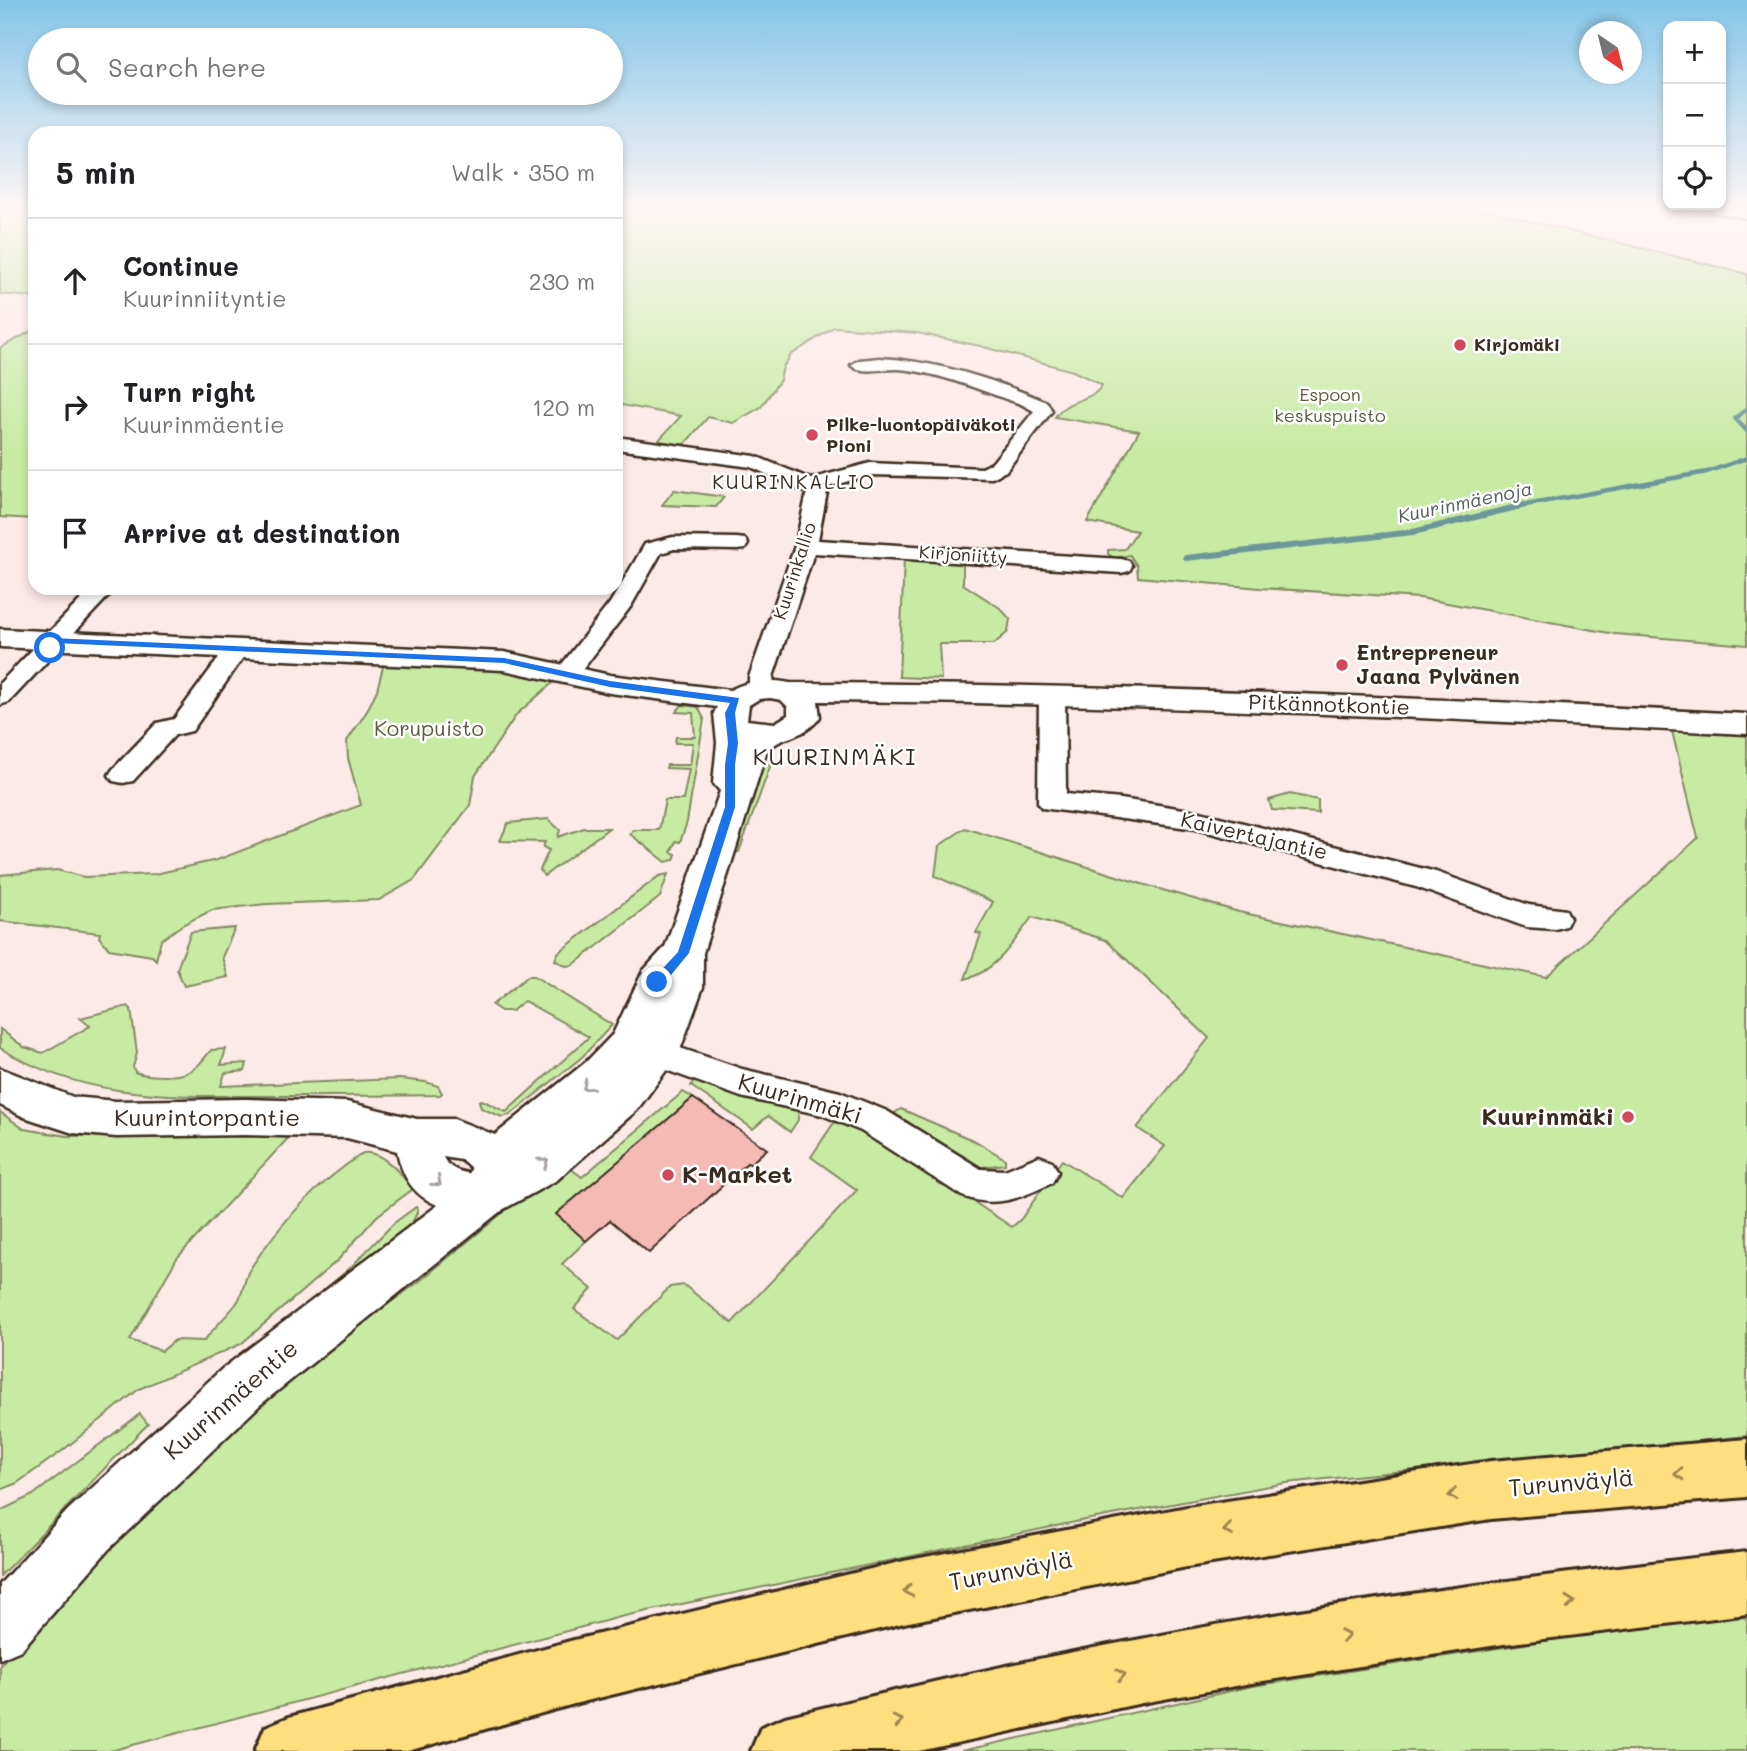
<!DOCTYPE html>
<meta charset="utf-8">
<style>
body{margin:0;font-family:Mali,sans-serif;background:#f6f6f6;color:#202124}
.controls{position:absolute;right:21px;top:21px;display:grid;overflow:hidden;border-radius:14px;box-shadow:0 4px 10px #0003}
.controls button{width:63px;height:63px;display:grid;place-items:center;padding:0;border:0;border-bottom:2px solid #e0e0e0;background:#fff;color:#202124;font:35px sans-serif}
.compass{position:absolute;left:1579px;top:21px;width:63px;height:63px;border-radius:50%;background:#fff;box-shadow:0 4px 10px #0003;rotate:145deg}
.stop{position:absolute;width:21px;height:21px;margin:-16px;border:5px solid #1a73e8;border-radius:50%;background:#fff}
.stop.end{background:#1a73e8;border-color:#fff;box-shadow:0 2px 7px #0008}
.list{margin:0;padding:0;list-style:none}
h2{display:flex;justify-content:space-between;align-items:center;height:91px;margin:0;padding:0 28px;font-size:30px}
h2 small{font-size:23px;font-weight:400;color:#757577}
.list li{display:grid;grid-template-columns:46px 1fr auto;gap:21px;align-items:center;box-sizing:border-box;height:126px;padding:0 28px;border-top:2px solid #e0e0e0}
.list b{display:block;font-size:26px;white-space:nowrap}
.list p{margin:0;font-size:23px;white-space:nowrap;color:#757577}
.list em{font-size:23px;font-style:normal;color:#757577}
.icon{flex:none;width:38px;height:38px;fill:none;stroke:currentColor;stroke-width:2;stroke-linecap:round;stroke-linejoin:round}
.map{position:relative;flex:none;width:1747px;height:1751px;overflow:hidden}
.search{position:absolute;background:#fff;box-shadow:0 4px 10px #0003;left:28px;top:28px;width:595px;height:77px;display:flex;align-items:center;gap:18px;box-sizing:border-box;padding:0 24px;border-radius:38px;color:#757577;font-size:26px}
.panel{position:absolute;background:#fff;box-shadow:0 4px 10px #0003;left:28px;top:126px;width:595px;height:469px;border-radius:21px}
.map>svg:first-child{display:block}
</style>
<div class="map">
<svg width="1747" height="1751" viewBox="0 0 1747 1751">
<rect width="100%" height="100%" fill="#fceae9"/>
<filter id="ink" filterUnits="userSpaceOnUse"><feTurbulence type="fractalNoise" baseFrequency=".0143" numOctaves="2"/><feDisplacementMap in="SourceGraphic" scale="14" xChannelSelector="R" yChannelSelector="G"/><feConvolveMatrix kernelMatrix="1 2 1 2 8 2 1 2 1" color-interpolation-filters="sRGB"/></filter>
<g filter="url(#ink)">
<g fill="#c8eba4" stroke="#828a61" stroke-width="2">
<path d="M0,205h35v101l-4,-9 -31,-3z"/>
<path d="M616,205h848l283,69v371l-132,-11 -195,-36 -160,-10 -122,-11 -1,-11 -7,-11 -15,3 -7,-4v-4l17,-1 12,-18 -50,-9 52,-91 -84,-14c13,-20 38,-15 47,-32l-29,-14 -93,-25 -63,-13 -83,-6 -43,28 -8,12 -3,13 -19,27 -28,16 -25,-6 -24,28 -26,-4 23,-25 -65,-12z"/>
<path d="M35,329v190l-35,-2v-169z"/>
<path d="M674,490l50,7 -8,10 -54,-2z"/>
<path d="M904,559l59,2v23l37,24 10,11 -2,13 -14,12h-55l2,35 -42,-2z"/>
<path d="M385,659l84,3 88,17 -40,35 -42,62 -5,29 -56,75 -35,20 -113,4 -54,6 -30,15 -21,15 -5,20 -4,-4 -43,-7 -10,-12 1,-4 -100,-12v-46l57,-5 27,7 71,-3 62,-14 144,-55 -13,-47 -1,-17 20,-30 10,-21z"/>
<path d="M682,705l16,2 6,12 -17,103 -7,20 -4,-1 -5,11 5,2 -2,6 -8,2 -36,-28 3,-4h26l6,-30h18l6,-31 -23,-1 1,-3h23l3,-22h-18l1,-6h19l-2,-24 -17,-1z"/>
<path d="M1671,727l76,4v705l-461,47 -206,38 -456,95 -514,135h-110v-86l92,-103 189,-179 140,-103 142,-117 19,14 101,-85 10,6 -136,116 29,27 -24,23 30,25 -18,20 43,31 53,-53 14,-2 48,38 125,-133 -46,-33 22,-33 12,-7 167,110 9,-8 41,-59 61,38 42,-52 -28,-18 72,-90 -103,-98 -74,-23c-17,23 -37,56 -67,62l16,-45 -5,-1 17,-31 -58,-26 4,-30 26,-18 177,56 97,28 307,65 152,-139z"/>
<path d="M760,763l11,1 -32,88 -7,2z"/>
<path d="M1290,794l28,6v13l-46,-3 -3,-10z"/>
<path d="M548,819l12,11 -2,7 26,-9h25l-65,48 -4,-6 9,-20 -6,-3 2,-5 -45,-1 8,-18z"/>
<path d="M668,874l-8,23 -87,68 -7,1 -11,-6 3,-7 101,-77z"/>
<path d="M235,928l-13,29 6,20 -44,9 -7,-17 14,-37z"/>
<path d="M528,976h6l78,49 -30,32 -72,58 -8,2 -21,-9 -2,-7 3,-1 24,12 83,-75 -65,-36 -12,10h-11l-9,-6z"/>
<path d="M128,1006l3,3 6,44 -4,14 2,5c12,5 39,5 51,1 11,-4 18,-14 25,-23l15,-1 -5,16 26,-2 -2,8 -20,2 -4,13 179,-7 26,3 12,4 4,7 -2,2c-59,1 -118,1 -177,1 -95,0 -178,4 -263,-48v-19l24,18 19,6 47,-27 -10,-8z"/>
<path d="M696,1078l94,24 8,8v10l-8,12 -22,-16 -15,13 -62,-43z"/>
<path d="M901,1109l76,33 28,17v5l-31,4 -83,-53z"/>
<path d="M0,1112l24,17 43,7 225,-2 -115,124 -47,82 32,11 13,-11 29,1c10,-14 22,-24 32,-37 8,-9 7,-24 14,-35 29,-45 68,-86 113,-116 19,-3 39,22 50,36l-36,27 -39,44 -97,84 -102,45 -77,62 -45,32 -17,7z"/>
<path d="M416,1207l2,3 -7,16 -206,162 143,-118 46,-47z"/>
<path d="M140,1414l8,10 -148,152v-65l33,-16z"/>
<path d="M1747,1617v134h-786l292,-65 388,-60z"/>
</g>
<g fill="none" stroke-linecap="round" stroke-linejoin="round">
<g stroke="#6d9699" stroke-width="4.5">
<path d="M1747,409l-12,9 12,13"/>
<path d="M1515,507l192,-35 40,-14"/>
</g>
<path stroke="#6d9699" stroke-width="6" d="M1186,558l227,-26 112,-27"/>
</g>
<path fill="#f6bab5" stroke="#3b2a1e" stroke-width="2" d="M693,1098l74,51 -17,15 -3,-1 -98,90 -39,-33 -24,21 -30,-27z"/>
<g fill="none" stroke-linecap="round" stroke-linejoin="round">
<defs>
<g id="minor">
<path d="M1688,205h28l31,5v8l-53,-9z"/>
<path d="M880,358c57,3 115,22 167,44l5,9 -46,60 -14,7 -122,-3 -46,13 3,4 -9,48 303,19 8,2 3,5 -3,5 -8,2 -307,-20 -41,124 2,12 -4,5 -9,3 -9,-3 -4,-5v-12l46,-131 12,-53 -56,-26 -135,-18v-12l139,19 56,23 59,-16 112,5 10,-5 42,-52 -13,-7c-40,-13 -81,-32 -123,-35 -13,-1 -38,6 -47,-4l8,-5z"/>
<path d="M673,537l64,1 8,1 3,5 -3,5 -8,1 -63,-1 -13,4 -30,53 -55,72 -9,2 -9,-2 -3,-5 55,-70 35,-59z"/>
<path d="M92,588h24l-107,114 -9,3v-22z"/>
<path d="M237,642l8,2 4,5 -57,82 -17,4 -42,46 -10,2 -10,-2 -4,-6 4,-6 44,-46 17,-4 55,-75z"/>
<path d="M1052,687l9,3 4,5 1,99 55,5 75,12 240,61 93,33 37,5 4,8 -4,8 -11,3 -29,-2 -110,-40 -220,-58 -154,-21 -4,-6 1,-107 4,-5z"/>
<path d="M636,1033l106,36 98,23 47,19 94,58 24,1 34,-14 13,5 6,11 -6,11c-32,15 -55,26 -90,13l-101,-65 -39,-16 -81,-18 -117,-42 -5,-9 5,-9z"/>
</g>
<path id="tertiary" d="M0,629l504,23 106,23 120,15c20,-10 38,-11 60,-7 319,1 638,15 957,31v20c-310,-16 -619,-31 -929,-33l2,16c-17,24 -41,17 -54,36l-63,200v34l-24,66 -42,57 -80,70 -55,30 -242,195 -152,145 -87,100 -21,9v-75l68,-74 154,-141 216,-164c-25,-9 -36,-29 -41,-54l-50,-13 -102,-3 -129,2 -43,-4 -49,-16 -24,-12v-37l73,29 43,4 129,-2 102,3 70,17h37l41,16 91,-73 27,-28 30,-63 22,-24 55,-156 -7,-8 4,-40 -3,-30 3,-6 -107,-14 -106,-23 -504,-23zM770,698l11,2 7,7v8l-13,8 -28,-3 2,-15 10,-6zM443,1157l18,3 20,15c-15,-2 -31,-3 -38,-18z"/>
<path id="secondary" d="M496,1141l17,6 7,14 -18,50 -17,6 -17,-6 -7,-15 18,-49z"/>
<g id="motorway">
<path d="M1747,1439v58l-256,22 -304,48 -283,56 -330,81 -166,47h-153l10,-24 24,-10 285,-77 330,-79 283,-54 304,-46z"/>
<path d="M1747,1552v62l-243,30 -241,37 -121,22 -223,48h-168l10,-24 24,-10c118,-29 236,-56 356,-78 200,-39 403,-64 606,-87z"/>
</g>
</defs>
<use href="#minor" stroke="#3b2a1e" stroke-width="5"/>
<use href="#tertiary" stroke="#3b2a1e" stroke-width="5"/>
<use href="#secondary" stroke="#3b2a1e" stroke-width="6"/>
<use href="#motorway" stroke="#3b2a1e" stroke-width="6"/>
<use href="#minor" fill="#fff" fill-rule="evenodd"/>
<use href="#tertiary" fill="#fff" fill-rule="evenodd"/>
<use href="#secondary" fill="#fff" fill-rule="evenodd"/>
<use href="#motorway" fill="#fedf80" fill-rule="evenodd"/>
</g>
<defs><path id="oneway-chevron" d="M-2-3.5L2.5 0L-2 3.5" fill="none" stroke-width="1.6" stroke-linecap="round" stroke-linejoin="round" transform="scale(1.75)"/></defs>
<g stroke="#a79f9a">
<use href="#oneway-chevron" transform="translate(587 1086) rotate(140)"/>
<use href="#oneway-chevron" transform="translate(544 1162) rotate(-36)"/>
<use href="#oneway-chevron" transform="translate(437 1182) rotate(41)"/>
</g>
<g stroke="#9c844f">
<use href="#oneway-chevron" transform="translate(1679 1474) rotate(175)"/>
<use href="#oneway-chevron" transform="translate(1453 1495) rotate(171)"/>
<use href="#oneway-chevron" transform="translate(1228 1530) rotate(171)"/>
<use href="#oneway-chevron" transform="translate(908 1591) rotate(168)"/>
<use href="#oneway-chevron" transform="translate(1570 1602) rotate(-6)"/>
<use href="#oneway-chevron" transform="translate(1345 1636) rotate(-9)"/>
<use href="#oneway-chevron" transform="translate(1121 1675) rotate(-11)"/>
<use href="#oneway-chevron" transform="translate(898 1721) rotate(-15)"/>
</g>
</g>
<linearGradient id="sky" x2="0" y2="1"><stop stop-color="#84c5e9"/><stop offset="0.46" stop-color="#fef6f5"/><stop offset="1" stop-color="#fef6f5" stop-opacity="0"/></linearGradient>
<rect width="1747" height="450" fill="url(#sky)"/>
<path fill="#1a73e8" d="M52,638l452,20 106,23 129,17 -4,15 3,30 -3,22v42l-46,146 -27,33h-9v-7l25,-27 47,-145v-42l3,-22 -3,-30 5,-10 -120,-16 -106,-24 -449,-20 -2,7h-7l1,-10z"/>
<g fill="#d1495b" stroke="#fff" stroke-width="2.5">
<circle cx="1460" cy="345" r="7"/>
<circle cx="812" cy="435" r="7"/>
<circle cx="1342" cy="665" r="7"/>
<circle cx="1628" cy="1117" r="7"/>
<circle cx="668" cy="1175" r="7"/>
</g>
<g text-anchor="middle" stroke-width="5" stroke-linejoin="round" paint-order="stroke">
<g font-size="18" font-weight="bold" fill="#3b2a1e" stroke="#fff" text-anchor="start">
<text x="1474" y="351">Kirjomäki</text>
<text x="826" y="431">Pilke-luontopäiväkoti<tspan x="826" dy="21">Pioni</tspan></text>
</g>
<g font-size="18" fill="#5e5a40" stroke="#fff">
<text x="1330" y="401">Espoon<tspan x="1330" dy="21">keskuspuisto</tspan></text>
</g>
<g font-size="18" fill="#3b2a1e" stroke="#fff">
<text transform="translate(963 555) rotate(4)" y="6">Kirjoniitty</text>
<text transform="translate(795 571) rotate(-72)" y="6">Kuurinkallio</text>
</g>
<g font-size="19" letter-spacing="2" fill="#3b2a1e" stroke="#fff">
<text x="794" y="489">KUURINKALLIO</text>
</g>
<g font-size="19" font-style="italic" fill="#54605c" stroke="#fff">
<text transform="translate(1465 502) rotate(-12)" y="7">Kuurinmäenoja</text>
</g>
<g font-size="21" font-weight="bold" fill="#3b2a1e" stroke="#fff" text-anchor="start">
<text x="1356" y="660">Entrepreneur<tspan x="1356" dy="24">Jaana Pylvänen</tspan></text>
</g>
<g font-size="21" fill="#3b2a1e" stroke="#fff">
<text transform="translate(1329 705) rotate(2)" y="7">Pitkännotkontie</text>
<text transform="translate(1254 836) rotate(13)" y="7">Kaivertajantie</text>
</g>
<g font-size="21" fill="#5e5a40" stroke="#fff">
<text x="429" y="736">Korupuisto</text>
</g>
<g font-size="23" letter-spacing="2" fill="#3b2a1e" stroke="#fff">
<text x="835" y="765">KUURINMÄKI</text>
</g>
<g font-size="24" fill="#3b2a1e" stroke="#fff">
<text transform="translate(800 1099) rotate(16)" y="8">Kuurinmäki</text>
<text x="207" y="1126">Kuurintorpantie</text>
<text transform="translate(231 1400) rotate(-41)" y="8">Kuurinmäentie</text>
<text transform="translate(1571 1483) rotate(-5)" y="8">Turunväylä</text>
<text transform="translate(1011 1571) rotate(-11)" y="8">Turunväylä</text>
</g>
<g font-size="24" font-weight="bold" fill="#3b2a1e" stroke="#fff" text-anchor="end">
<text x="1614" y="1125">Kuurinmäki</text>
<text x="682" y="1183" text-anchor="start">K-Market</text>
</g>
</g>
</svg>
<div class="controls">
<button>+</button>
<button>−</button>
<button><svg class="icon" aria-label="locate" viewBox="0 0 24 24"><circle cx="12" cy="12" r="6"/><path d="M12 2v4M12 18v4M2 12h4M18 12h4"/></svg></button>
</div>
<svg class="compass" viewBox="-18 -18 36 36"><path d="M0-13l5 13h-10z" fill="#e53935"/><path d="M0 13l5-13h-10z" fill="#757577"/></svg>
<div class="stop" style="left:50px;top:648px"></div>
<div class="stop end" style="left:657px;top:982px"></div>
<div class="search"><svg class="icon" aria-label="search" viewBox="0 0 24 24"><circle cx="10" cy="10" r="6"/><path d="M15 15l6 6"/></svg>Search here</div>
<section class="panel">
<h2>5 min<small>Walk · 350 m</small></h2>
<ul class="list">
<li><svg class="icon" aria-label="ahead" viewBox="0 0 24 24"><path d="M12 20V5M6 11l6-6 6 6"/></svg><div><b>Continue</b><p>Kuurinniityntie</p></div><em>230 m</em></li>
<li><svg class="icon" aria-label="right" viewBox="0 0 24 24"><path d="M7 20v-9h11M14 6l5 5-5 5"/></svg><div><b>Turn right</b><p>Kuurinmäentie</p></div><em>120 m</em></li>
<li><svg class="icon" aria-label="arrive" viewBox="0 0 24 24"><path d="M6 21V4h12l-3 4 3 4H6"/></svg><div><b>Arrive at destination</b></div></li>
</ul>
</section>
</div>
